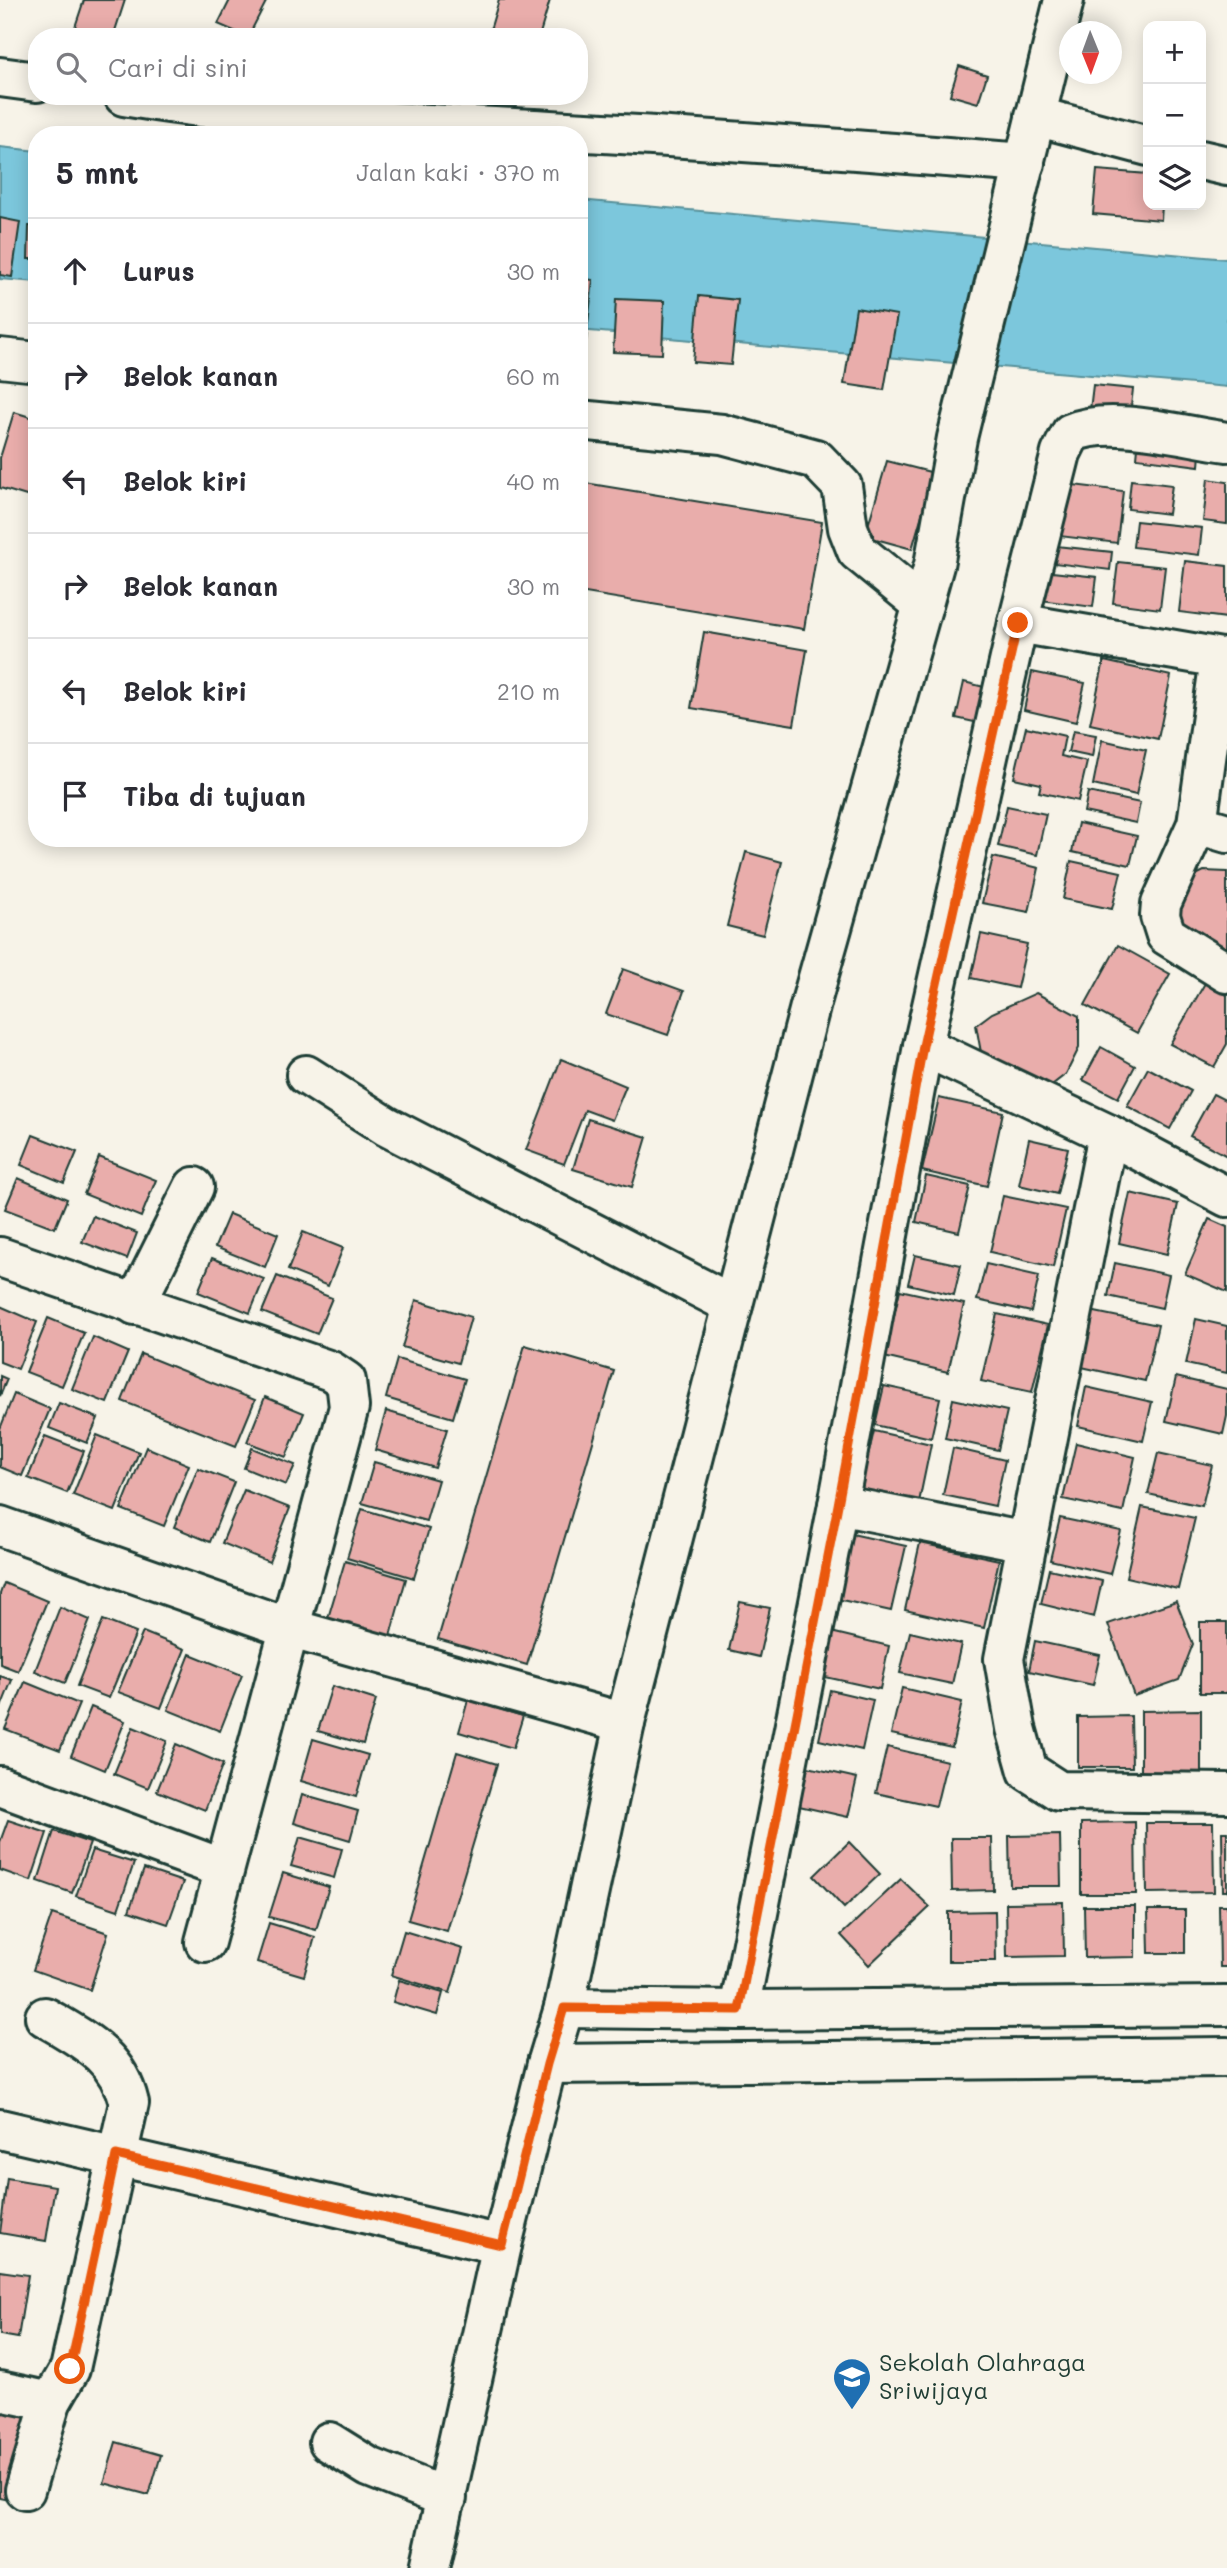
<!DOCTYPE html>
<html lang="id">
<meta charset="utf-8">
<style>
body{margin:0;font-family:Mali,sans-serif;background:#f2f2f3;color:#2b2b33}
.controls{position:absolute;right:21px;top:21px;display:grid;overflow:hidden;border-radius:14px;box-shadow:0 4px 18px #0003}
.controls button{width:63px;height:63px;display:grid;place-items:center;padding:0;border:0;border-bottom:2px solid #e1e1e2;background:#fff;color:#2b2b33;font:35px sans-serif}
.compass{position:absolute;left:1059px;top:21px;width:63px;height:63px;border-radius:50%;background:#fff;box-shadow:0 4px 18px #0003;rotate:179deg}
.stop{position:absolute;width:21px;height:21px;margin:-16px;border:5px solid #ea580c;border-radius:50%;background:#fff}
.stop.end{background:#ea580c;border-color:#fff;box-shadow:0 2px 7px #0008}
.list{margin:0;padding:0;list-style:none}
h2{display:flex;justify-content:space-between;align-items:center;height:91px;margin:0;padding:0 28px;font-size:30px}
h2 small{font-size:23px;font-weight:400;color:#7c7c81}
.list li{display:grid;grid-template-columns:46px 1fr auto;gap:21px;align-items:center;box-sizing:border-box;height:105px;padding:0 28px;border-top:2px solid #e1e1e2}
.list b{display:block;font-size:26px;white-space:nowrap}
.list em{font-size:23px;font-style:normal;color:#7c7c81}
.icon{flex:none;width:38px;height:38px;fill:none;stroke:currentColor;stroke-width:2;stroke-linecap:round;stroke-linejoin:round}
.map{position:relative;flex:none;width:1227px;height:2568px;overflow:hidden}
.search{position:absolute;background:#fff;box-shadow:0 4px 18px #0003;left:28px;top:28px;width:560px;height:77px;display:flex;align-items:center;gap:18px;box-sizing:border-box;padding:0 24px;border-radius:28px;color:#7c7c81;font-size:26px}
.panel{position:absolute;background:#fff;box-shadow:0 4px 18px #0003;left:28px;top:126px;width:560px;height:721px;border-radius:28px}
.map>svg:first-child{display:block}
</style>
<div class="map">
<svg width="1227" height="2568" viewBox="0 0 1227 2568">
<rect width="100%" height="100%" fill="#f7f3e8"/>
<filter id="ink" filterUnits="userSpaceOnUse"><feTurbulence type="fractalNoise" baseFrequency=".0143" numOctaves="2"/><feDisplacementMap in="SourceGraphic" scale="14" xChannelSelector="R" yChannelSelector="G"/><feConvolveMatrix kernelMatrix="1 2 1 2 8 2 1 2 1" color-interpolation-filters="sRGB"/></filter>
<g filter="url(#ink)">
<g fill="#7cc7dc" stroke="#579099" stroke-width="2">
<path d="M0,147l37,4v131l-37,-3z"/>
<path d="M579,200l648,59v128l-648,-57z"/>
</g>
<g fill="#e9adab" stroke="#1f3d34" stroke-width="2">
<path d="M84,0h41l-12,37h-16l-23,-7z"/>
<path d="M230,0h37l-19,37 -30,-13z"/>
<path d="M499,0h51l-11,37h-51z"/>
<path d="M959,66l28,9 -9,28 -28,-8z"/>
<path d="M1097,170l51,4v31h14l-1,15 -68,-6z"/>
<path d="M0,218l20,4 -8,55 -12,-2z"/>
<path d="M29,226h8v33h-9z"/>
<path d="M579,278l14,2 -7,61h-7z"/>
<path d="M699,296l39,4 -7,65 -38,-3z"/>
<path d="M616,299l48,2 -2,53 -49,-2z"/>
<path d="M856,308l41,7 -13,75 -40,-6z"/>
<path d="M1093,385l40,4 -4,34 -40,-5z"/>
<path d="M14,412l23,7v65l-4,14 -33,-10v-30z"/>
<path d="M1139,436l62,7 -2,23 -62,-8z"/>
<path d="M887,461l47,12 -22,76 -47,-13z"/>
<path d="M1208,479l19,3v42l-24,-3z"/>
<path d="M1131,480l41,5 -4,29 -40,-5z"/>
<path d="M579,482l243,40 -18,107 -225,-37z"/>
<path d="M1057,483l66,8 -6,52 -66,-8z"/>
<path d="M1136,521l66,7 -3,27 -66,-8z"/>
<path d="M1056,546l56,6 -2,18 -56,-7z"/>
<path d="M1185,561l42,5v52l-48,-6z"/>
<path d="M1118,562l47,5 -5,42 -47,-6z"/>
<path d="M1043,571l54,6 -4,30 -53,-7z"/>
<path d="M704,632l103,18 -13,75 -103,-17z"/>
<path d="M1104,661l67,15 -13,63 -68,-15z"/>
<path d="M1032,672l53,11 -9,39 -52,-12z"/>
<path d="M964,682l32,8 -8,35 -32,-7z"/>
<path d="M1026,727l39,9 -4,20 26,6 -9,39 -39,-9 2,-8 -27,-6z"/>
<path d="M1073,731l23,4 -4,22 -24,-5z"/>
<path d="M1102,740l44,10 -10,45 -43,-10z"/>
<path d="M1088,792l52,11 -4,20 -52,-11z"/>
<path d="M1007,806l39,8 -9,41 -39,-9z"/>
<path d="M1078,823l59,13 -7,29 -58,-13z"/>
<path d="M746,852l36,10 -19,73 -36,-9z"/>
<path d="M993,857l46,11 -10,44 -47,-9z"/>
<path d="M1071,861l50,11 -9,37 -49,-10z"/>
<path d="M1204,871l23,1v84l-51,-34 4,-39z"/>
<path d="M981,934l46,10 -10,44 -46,-10z"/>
<path d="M1118,945l52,29 -33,59 -52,-28z"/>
<path d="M623,969l61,22 -16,44 -62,-21z"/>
<path d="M1205,983l22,12v49l-13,23 -44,-23z"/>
<path d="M1036,993l43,23v32l-13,26 -22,17 -62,-33 -6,-33 16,-12z"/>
<path d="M1101,1047l34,19 -17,32 -35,-18z"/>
<path d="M561,1059l65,27 -14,34 -27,-10 -21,54 -38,-14z"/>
<path d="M1148,1068l43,23 -21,38 -43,-23z"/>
<path d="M1213,1094l14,7v55l-37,-20z"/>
<path d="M939,1098l64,14 -16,74 -65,-15z"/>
<path d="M588,1119l59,18 -15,50 -59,-18z"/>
<path d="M33,1135l44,17 -13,31 -43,-18z"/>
<path d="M1029,1139l39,9 -11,46 -38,-9z"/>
<path d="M99,1157l57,23 -15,37 -57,-23z"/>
<path d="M926,1176l44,10 -11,46 -43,-10z"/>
<path d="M18,1178l49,21 -12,29 -50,-19z"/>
<path d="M1130,1193l48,11 -11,50 -48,-11z"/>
<path d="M1003,1196l63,13 -13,58 -63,-15z"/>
<path d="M229,1214l49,20 -13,33 -50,-20z"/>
<path d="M93,1216l44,17 -10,26 -45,-17z"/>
<path d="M1209,1219l18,8v65l-42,-18z"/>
<path d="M303,1232l40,16 -15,38 -40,-16z"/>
<path d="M915,1255l46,10 -7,30 -46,-11z"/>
<path d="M212,1258l52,21 -14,34 -52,-21z"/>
<path d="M1115,1263l54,12 -7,33 -54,-12z"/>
<path d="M986,1264l53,12 -8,36 -54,-12z"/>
<path d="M277,1276l55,22 -15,36 -55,-22z"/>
<path d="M900,1290l64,14 -16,68 -64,-15z"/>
<path d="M416,1300l55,17 -13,46 -56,-16z"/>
<path d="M0,1306l37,16 -19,47 -18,-7z"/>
<path d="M1090,1311l68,14 -13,56 -68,-15z"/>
<path d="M997,1314l51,11 -16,67 -51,-11z"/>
<path d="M48,1318l36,15 -22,53 -36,-14z"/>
<path d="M1196,1319l31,7v47l-41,-9z"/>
<path d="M93,1337l35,15 -21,51 -35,-14z"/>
<path d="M525,1345l89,26 -87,294 -89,-26z"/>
<path d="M141,1354l114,46 -19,46 -114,-45z"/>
<path d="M397,1359l68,20 -12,39 -67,-20z"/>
<path d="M0,1376l7,3 -7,17z"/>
<path d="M1176,1377l51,12v27l-4,18 -57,-13z"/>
<path d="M884,1386l56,12 -9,40 -56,-13z"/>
<path d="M1086,1387l66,15 -9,39 -65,-15z"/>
<path d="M14,1394l36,15 -28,67 -22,-9v-38z"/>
<path d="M265,1397l39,16 -18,44 -39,-15z"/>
<path d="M953,1399l54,12 -9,39 -53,-12z"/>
<path d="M59,1403l39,15 -11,25 -38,-15z"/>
<path d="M386,1411l61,18 -12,39 -60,-18z"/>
<path d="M874,1431l57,13 -13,63 -59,-13z"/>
<path d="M97,1435l42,17 -24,59 -42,-16z"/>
<path d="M45,1436l39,15 -17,42 -39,-15z"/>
<path d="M1076,1443l59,14 -12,55 -60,-13z"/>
<path d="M146,1447l43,18 -25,61 -43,-17z"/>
<path d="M252,1448l43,17 -9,20 -42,-17z"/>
<path d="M953,1448l52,12 -10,46 -52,-11z"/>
<path d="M1158,1453l54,12 -10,41 -54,-12z"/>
<path d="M374,1462l64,18 -12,41 -64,-18z"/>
<path d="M198,1468l36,14 -24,60 -36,-15z"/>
<path d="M244,1490l46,18 -21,54 -47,-19z"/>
<path d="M1142,1507l53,11 -17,71 -52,-12z"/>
<path d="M362,1509l67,20 -15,49 -67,-20z"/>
<path d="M1060,1518l61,13 -11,43 -60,-14z"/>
<path d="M843,1532l63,14 -15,65 -63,-14z"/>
<path d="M920,1543l79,17 -15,68 -79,-18z"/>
<path d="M345,1561l61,18 -16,57 -62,-18z"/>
<path d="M1049,1569l53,12 -8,36 -53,-13z"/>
<path d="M4,1583l43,18 -29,70 -18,-7v-70z"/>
<path d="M1176,1601l17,43 -14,36 -45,16 -26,-72z"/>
<path d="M740,1602l30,6 -11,49 -30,-7z"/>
<path d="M60,1607l30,13 -25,63 -30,-12z"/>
<path d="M103,1620l33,13 -27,65 -32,-12z"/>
<rect x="1200" y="1622" width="27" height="71"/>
<path d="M143,1632l42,17 -24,59 -43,-16z"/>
<path d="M831,1632l58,14 -9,43 -59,-13z"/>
<path d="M910,1632l51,12 -9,40 -52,-11z"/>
<path d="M1035,1641l65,14 -7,30 -64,-14z"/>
<path d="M190,1654l52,21 -22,56 -52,-21z"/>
<path d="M0,1676l12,4 -12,30z"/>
<path d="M25,1682l54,22 -19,46 -55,-21z"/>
<path d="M332,1686l44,14 -13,44 -45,-13z"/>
<path d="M902,1688l60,14 -10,45 -61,-13z"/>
<path d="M830,1690l43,10 -11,50 -43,-10z"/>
<path d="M468,1700l55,16 -10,32 -54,-16z"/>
<path d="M91,1707l34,14 -20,49 -34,-14z"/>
<path d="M1201,1710v63h-60v-62z"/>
<path d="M1131,1716l1,51h-54v-50z"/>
<path d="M133,1727l34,14 -19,47 -34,-14z"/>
<path d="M313,1739l55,16 -12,42 -55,-16z"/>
<path d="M176,1744l47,20 -18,46 -48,-19z"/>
<path d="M887,1747l60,14 -11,45 -60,-13z"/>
<path d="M457,1752l40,12 -50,167 -39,-11z"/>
<path d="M808,1767l49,11 -9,39 -49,-11z"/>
<path d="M302,1795l56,16 -8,29 -56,-17z"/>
<path d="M8,1820l39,13 -16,48 -31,-11v-28z"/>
<path d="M1135,1822l1,72h-55v-71z"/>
<path d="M1146,1823h67l1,69 -67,1z"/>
<path d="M54,1831l36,12 -18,50 -34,-12z"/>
<path d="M1222,1832h5v59h-4z"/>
<path d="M1060,1835l1,51h-51l-1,-50z"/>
<path d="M300,1837l42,12 -8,29 -43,-12z"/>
<path d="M951,1838h41l1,52 -41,1z"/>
<path d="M849,1842l31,32 -36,34 -30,-32z"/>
<path d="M92,1850l42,13 -16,47 -42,-14z"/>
<path d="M144,1869l39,13 -15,42 -39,-13z"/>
<path d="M283,1873l46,14 -13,43 -47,-13z"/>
<path d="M901,1879l29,28 -61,58 -28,-30z"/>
<path d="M1063,1902l1,54 -57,1 -1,-54z"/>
<path d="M1219,1905h8v62h-7z"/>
<path d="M1084,1906h51v51l-50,1z"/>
<path d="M1148,1910h37v43h-36z"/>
<path d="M995,1911l1,50h-48v-49z"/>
<path d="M52,1914l56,19 -18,57 -57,-20z"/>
<path d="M269,1923l46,14 -11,39 -47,-14z"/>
<path d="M404,1931l59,18 -13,44 -59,-18z"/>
<path d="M399,1980l44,13 -6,22 -44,-13z"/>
<path d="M7,2178l48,8 -9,55 -46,-8z"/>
<path d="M0,2271l28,4 -10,63 -18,-3z"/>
<path d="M0,2404l29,5 -14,92 -15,-3z"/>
<path d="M116,2442l45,13 -12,40 -45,-12z"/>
</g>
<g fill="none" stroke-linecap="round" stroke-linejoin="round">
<defs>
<g id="minor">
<path d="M0,77l37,5"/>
<path d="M124,96c139,24 286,26 426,34 159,8 317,21 475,33"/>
<path d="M1035,116l113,30"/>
<path d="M1201,160l26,6"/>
<path d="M0,358l37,4"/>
<path d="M579,420l143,14 94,25 26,27 6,42 9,23 66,54"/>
<path d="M1227,442c-44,-6 -117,-27 -156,-9l-10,20 -43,170 -95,423 185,88 119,63"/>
<path d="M1018,623l209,36"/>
<path d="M1220,658l-23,166 -36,80 -1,12 6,19 61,38"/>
<path d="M1197,824l30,9"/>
<path d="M306,1075l80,51 347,179"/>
<path d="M1108,1134l-104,525 12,69 12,43 31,20 168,2"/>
<path d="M0,1257l331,114 15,10 3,26 -144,535"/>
<path d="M135,1305l59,-118"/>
<path d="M838,1505l189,37"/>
<path d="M0,1526l292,103 333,94"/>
<path d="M0,1786l224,83"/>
<path d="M564,2008l175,2 488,-4"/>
<path d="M739,2010l99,-505 85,-459"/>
<path d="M547,2064l680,-7"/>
<path d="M0,2129l502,116"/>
<path d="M0,2391l51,11"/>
<path d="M329,2442l40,25 78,31"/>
<path d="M25,2490l26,-88 19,-33 59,-266c-11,-47 -45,-63 -84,-86"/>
<path d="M430,2568l72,-323 45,-181 17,-56 61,-285 187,-724 122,-434 23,-127 107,-438"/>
</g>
</defs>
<use href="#minor" stroke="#1f3d34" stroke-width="44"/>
<use href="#minor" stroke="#f7f3e8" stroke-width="38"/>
</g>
</g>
<g fill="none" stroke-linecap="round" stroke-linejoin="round" filter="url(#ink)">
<path stroke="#ea580c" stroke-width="9" d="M70,2369l46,-214 386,90 45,-181 17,-56 175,2 99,-505 85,-459 95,-423"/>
</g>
<defs>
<symbol id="school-pin" viewBox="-11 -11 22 30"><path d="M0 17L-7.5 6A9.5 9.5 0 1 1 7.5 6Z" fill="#1f6fb2" stroke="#f7f3e8"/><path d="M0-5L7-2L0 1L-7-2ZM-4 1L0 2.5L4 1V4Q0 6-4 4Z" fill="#fff"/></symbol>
</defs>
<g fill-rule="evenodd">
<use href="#school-pin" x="830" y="2355" width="44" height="60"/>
</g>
<g text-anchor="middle" stroke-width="5" stroke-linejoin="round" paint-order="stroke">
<g font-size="24" fill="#1f3d34" stroke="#f7f3e8" text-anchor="start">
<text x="879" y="2371">Sekolah Olahraga<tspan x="879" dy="28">Sriwijaya</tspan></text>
</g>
</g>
</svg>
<div class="controls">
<button>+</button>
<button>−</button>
<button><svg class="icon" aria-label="layers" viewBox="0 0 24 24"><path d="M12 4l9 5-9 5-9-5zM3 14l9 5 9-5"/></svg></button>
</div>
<svg class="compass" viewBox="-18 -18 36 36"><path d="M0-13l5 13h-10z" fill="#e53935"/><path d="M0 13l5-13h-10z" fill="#7c7c81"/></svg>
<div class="stop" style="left:70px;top:2369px"></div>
<div class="stop end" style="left:1018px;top:623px"></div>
<div class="search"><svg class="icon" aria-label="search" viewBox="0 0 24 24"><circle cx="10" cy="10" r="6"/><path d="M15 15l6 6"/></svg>Cari di sini</div>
<section class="panel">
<h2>5 mnt<small>Jalan kaki · 370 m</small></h2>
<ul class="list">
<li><svg class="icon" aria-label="ahead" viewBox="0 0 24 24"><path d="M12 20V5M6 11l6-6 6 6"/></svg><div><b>Lurus</b></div><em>30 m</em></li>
<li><svg class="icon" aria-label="right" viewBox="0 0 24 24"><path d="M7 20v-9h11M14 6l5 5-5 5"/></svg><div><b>Belok kanan</b></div><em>60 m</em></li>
<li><svg class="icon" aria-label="left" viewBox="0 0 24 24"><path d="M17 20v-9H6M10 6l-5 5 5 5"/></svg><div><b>Belok kiri</b></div><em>40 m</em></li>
<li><svg class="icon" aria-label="right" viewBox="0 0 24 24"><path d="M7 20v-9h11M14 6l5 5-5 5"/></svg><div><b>Belok kanan</b></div><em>30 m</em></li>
<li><svg class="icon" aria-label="left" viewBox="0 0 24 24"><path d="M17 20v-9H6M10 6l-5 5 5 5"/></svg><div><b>Belok kiri</b></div><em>210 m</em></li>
<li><svg class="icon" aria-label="arrive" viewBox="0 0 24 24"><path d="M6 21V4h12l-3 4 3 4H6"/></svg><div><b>Tiba di tujuan</b></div></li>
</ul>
</section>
</div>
